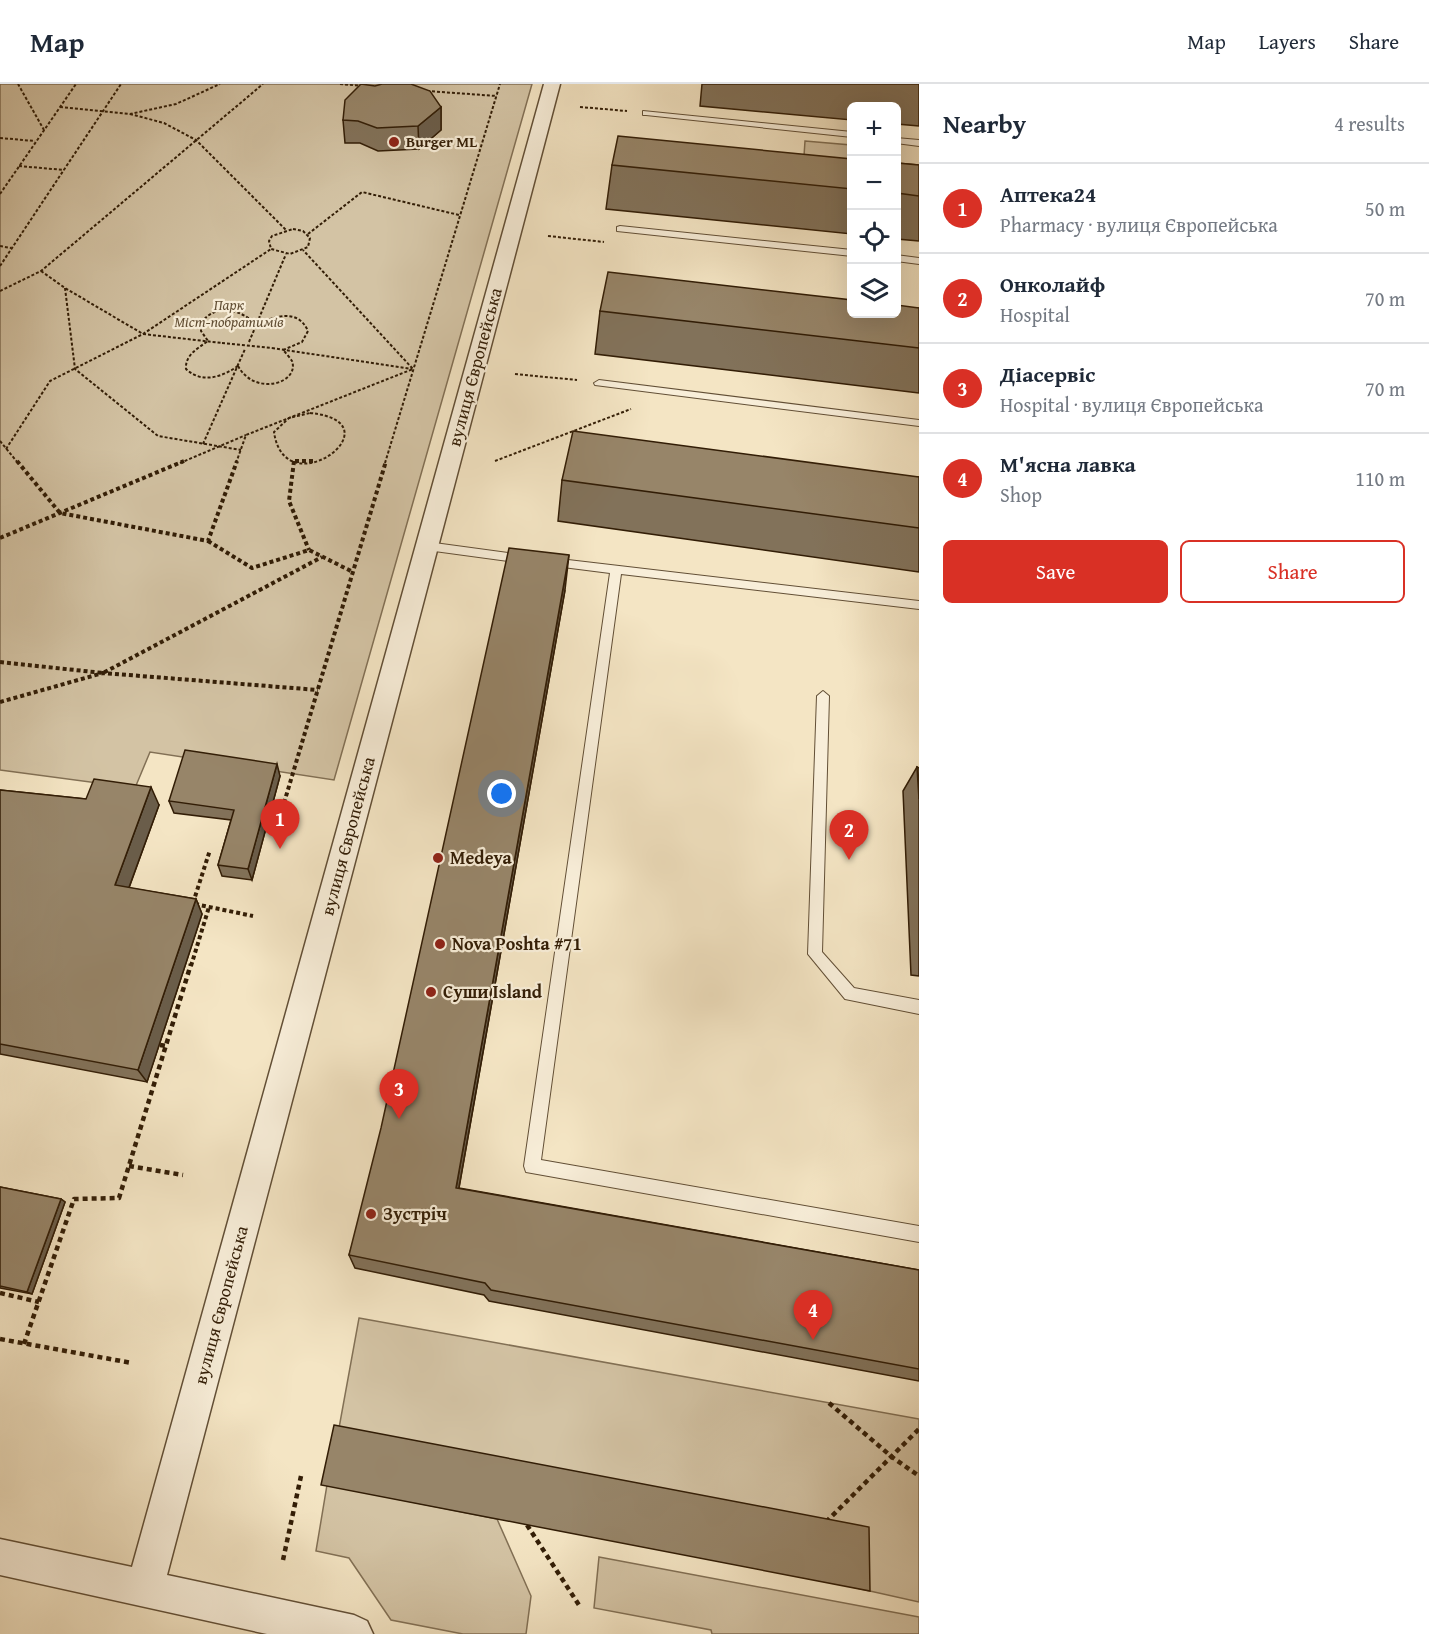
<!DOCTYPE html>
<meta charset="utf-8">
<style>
body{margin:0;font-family:"Gentium Book Plus",serif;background:#f2f2f3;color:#1f2937}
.controls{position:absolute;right:18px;top:18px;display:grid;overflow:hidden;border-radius:9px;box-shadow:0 6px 24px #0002}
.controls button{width:54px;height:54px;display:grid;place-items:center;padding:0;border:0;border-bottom:2px solid #e0e1e3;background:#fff;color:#1f2937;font:30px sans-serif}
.you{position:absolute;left:502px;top:710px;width:21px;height:21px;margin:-15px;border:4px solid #fff;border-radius:50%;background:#1a73e8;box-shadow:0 0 0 9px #1a73e833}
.badge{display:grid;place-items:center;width:39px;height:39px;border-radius:50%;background:#d93025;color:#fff;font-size:20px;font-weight:700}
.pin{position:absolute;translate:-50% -50px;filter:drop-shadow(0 2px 3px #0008)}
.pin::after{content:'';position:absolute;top:32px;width:21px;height:18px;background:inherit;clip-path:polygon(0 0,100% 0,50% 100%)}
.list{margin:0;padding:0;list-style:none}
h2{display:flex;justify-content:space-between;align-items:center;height:78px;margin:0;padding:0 24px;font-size:26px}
h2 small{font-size:20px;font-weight:400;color:#747a83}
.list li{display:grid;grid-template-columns:39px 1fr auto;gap:18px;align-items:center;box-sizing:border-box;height:90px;padding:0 24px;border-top:2px solid #e0e1e3}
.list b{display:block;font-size:22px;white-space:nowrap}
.list p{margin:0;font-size:20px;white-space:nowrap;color:#747a83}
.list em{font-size:20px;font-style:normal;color:#747a83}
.actions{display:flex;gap:12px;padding:18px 24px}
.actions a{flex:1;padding:14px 0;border:2px solid #d93025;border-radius:9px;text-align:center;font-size:21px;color:#d93025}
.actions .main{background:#d93025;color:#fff}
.icon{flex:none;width:33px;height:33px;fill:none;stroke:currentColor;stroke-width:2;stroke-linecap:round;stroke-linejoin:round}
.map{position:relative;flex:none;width:919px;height:1550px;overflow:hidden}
header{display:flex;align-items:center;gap:36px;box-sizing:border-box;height:84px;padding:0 30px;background:#fff;border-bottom:2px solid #e0e1e3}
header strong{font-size:28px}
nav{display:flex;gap:33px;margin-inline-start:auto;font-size:21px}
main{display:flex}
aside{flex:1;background:#fff}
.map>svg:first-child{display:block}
</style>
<header>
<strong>Map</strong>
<nav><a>Map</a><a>Layers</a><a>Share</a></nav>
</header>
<main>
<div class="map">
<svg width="919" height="1550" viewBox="0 0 919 1550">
<rect width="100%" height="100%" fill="#f4e5c4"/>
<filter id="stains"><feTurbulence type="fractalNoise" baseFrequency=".00333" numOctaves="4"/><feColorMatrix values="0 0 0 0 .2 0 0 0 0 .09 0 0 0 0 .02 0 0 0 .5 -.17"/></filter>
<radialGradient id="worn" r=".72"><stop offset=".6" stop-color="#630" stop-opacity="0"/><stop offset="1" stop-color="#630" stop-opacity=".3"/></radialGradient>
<g fill="#d3c3a4" stroke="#827055" stroke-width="1.5">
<path d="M0,0h532l-198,696 -184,-28 -15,36 -135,-18z"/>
<path d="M805,57l46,4v46l-49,-5z"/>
<path d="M359,1234l560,101v183l-67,-15 -513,-159z"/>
<path d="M327,1401l170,34 34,77 -5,38h-63l-72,-14 -42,-62 -33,-7z"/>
<path d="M599,1473l320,60v17h-207l-1,-4 -117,-22z"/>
</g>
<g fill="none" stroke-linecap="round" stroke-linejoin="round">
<defs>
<g id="service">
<path d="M643,27l209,21v5l-206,-22h-3z"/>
<path d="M896,54l23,2v6l-23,-3z"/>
<path d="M620,142l232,24v6l-235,-25v-4z"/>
<path d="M896,171l23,3v6l-23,-3z"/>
<path d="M599,296l320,40v6l-324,-41 -1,-2z"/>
<path d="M427,458l96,13 6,4 -6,4 -96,-13 -6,-4z"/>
<path d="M551,474l368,43v8l-298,-35 -80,586 378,66v16l-393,-70 -2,-6 86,-593 -63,-8 -2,-3z"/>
<path d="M823,607l6,5 -7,256 32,36 65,12v14l-74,-15 -37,-45 9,-258z"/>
</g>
<path id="minor" d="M544,0h16l-393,1491 187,40 13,6 6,13h-106l-267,-59v-36l132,28z"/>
</defs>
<use href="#service" stroke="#624f36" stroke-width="2"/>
<use href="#minor" stroke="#624f36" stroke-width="3"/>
<g stroke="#321d06" stroke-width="2" stroke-dasharray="3 2" stroke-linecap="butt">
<path d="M18,0l26,46"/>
<path d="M340,0l23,2"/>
<path d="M427,7l70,5"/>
<path d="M60,23l70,7 46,-10 44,-20"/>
<path d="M580,23l47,4"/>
<path d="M130,30l34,9 32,17 90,90"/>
<path d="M0,54l35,3"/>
<path d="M19,82l45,4"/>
<path d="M0,110l76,-110"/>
<path d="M293,145l10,2 7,7 -2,9 -18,7 -19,-5 -2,-8 3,-5z"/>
<path d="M308,150l54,-42 97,23"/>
<path d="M548,152l56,6"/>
<path d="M0,162l11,2"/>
<path d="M0,182l121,-182"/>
<path d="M41,187l24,17 78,46 79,9"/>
<path d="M65,204l10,81 83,67 83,14"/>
<path d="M0,207l41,-20 222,-187"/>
<path d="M249,258l37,-88"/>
<path d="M272,264l140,21"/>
<path d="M238,282c17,31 62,17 54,-5 -2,-3 -6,-8 -9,-11l19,-8 6,-11c-10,-23 -34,-15 -52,-6"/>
<path d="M238,282c-16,11 -36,18 -52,3 -1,-14 11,-20 22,-28l-7,-10v-8c14,-20 41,-14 55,2"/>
<path d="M515,290l62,6"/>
<path d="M310,329c91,9 -25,96 -36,19l15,-14z"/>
<path d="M0,357l18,22"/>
<path d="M203,360l42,-95"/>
<path d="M6,365l44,-68 93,-47 128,-85"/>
<path d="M495,377l136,-52"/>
<path d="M180,379l66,-28"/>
<path d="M236,379l10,-28 167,-66 -110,-119"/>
<path d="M385,379l115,-379"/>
</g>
<g stroke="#321d06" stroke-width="4" stroke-dasharray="4 3" stroke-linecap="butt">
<path d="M17,377l43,52 148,28 29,-80"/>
<path d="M294,377l-5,40 20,49"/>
<path d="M295,377h20"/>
<path d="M0,454l184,-77"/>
<path d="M208,457l44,27 57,-18 44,22"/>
<path d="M0,578l103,11 219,-116"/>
<path d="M0,618l103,-29 215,17"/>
<path d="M284,719l102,-342"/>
<path d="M193,819l17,-53"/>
<path d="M195,820l58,12"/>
<path d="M191,882l18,-59"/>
</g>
<g stroke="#321d06" stroke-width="4.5" stroke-dasharray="5 4" stroke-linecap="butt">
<path d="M160,961l6,1"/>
<path d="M129,1082l54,9"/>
<path d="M0,1209l39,9"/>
<path d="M0,1255l132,24"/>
<path d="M24,1260l50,-145 45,-1 72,-234"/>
<path d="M829,1319l63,54 27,19"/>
<path d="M826,1438l93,-93"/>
<path d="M527,1441l52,80"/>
<path d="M283,1476l18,-84"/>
</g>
<use href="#service" fill="#f8eed9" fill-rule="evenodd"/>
<use href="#minor" fill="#f8eed9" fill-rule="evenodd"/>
<path stroke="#321d06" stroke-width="2" stroke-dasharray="3 2" stroke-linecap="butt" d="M222,259l50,5"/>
</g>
<g fill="#82725a" stroke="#321d06" stroke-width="1.5">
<path d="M702,0h217v42l-22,-2v-18h-45v14l-152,-14z"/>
<path d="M441,23v23l-22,19 -41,2 -18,-8h-15l-2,-23z"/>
<path d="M852,75v75l-246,-25 6,-44z"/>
<path d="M897,79l22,2v76l-22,-2z"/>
<path d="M919,224v85l-324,-39 5,-43z"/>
<path d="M919,393v95l-361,-51 4,-41z"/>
<path d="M565,506l-106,598 460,82v111l-430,-80 -5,-6 -129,-27 -6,-13z"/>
<path d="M917,683l2,1v208l-8,-1 -8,-184z"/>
<path d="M280,692l-28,104 -30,-4 -4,-11 13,-45 -57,-7 -5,-12z"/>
<path d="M0,706l86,9 73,6 -30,83 67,11 6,15 -55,168 -147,-28z"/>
<path d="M0,1103l61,12 4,3 -33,92 -32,-6z"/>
</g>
<g fill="#6a5d4a" stroke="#321d06" stroke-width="1.5">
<path d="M441,23v23l-22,19 -1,-23z"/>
<path d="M569,471l-4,35 -109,614v-16z"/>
<path d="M277,680l3,12 -28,104 -4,-11z"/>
<path d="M151,703l8,18 -35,96 -9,-16z"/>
<path d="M196,815l6,15 -55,168 -9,-12z"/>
<path d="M61,1115l4,3 -33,92 -5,-2z"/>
</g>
<g fill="#978569" stroke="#321d06" stroke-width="1.5">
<path d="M361,0l14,2 7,-2h29l19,7 11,16 -23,19 -41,2 -19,-7 -15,-1 2,-20z"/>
<path d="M618,52l234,23v30l-240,-24z"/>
<path d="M897,79l22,2v31l-22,-3z"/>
<path d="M608,188l244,28v14h45v-9l22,3v40l-319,-37z"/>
<path d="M573,347l346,46v51l-357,-48z"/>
<path d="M509,464l60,7 -113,633 463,82v99l-428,-79 -6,-7 -136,-28 32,-127z"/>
<path d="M185,666l92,14 -29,105 -30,-4 16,-55 -65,-9z"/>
<path d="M917,683l2,1v31z"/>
<path d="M94,695l57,8 -36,98 81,14 -58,171 -138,-26v-254l86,9z"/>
<path d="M0,1103l61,12 -34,93 -27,-6z"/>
<path d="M334,1341l535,102 1,64 -549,-106z"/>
</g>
<g fill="#8f2418" stroke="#f8eed9" stroke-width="2">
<circle cx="394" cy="58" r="6"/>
<circle cx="438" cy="774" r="6"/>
<circle cx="440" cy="860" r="6"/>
<circle cx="431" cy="908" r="6"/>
<circle cx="371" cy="1130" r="6"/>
</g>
<g text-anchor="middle" stroke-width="4.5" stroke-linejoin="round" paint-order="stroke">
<g font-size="15" font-weight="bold" fill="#321d06" stroke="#f8eed9" text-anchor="start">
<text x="406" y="63">Burger ML</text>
</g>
<g font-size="15" font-style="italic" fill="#624f35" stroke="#f8eed9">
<text x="229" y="226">Парк<tspan x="229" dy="17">Міст-побратимів</tspan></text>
</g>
<g font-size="18" fill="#321d06" stroke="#f8eed9">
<text transform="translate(475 283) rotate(-75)" y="6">вулиця Європейська</text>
<text transform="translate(348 752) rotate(-75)" y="6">вулиця Європейська</text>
<text transform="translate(221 1221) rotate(-75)" y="6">вулиця Європейська</text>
</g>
<g font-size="18" font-weight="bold" fill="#321d06" stroke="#f8eed9" text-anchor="start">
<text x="450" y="780">Medeya</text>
<text x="452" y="866">Nova Poshta #71</text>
<text x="443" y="914">Суши Island</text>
<text x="383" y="1136">Зустрiч</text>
</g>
</g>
<rect width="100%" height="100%" filter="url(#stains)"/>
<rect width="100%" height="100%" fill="url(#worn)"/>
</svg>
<div class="controls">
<button>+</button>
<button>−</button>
<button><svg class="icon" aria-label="locate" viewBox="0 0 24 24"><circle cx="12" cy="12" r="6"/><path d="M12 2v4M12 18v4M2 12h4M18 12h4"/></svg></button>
<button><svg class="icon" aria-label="layers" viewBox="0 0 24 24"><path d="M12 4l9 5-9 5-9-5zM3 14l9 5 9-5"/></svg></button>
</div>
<div class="you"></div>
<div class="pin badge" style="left:280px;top:765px">1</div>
<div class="pin badge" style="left:849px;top:776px">2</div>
<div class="pin badge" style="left:399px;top:1035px">3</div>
<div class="pin badge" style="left:813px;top:1256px">4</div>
</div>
<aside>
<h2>Nearby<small>4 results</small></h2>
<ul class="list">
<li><span class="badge">1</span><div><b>Аптека24</b><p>Pharmacy · вулиця Європейська</p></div><em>50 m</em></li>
<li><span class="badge">2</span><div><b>Онколайф</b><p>Hospital</p></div><em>70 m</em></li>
<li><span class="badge">3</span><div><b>Діасервіс</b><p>Hospital · вулиця Європейська</p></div><em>70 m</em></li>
<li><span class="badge">4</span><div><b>М'ясна лавка</b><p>Shop</p></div><em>110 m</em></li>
</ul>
<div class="actions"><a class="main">Save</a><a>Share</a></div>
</aside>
</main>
